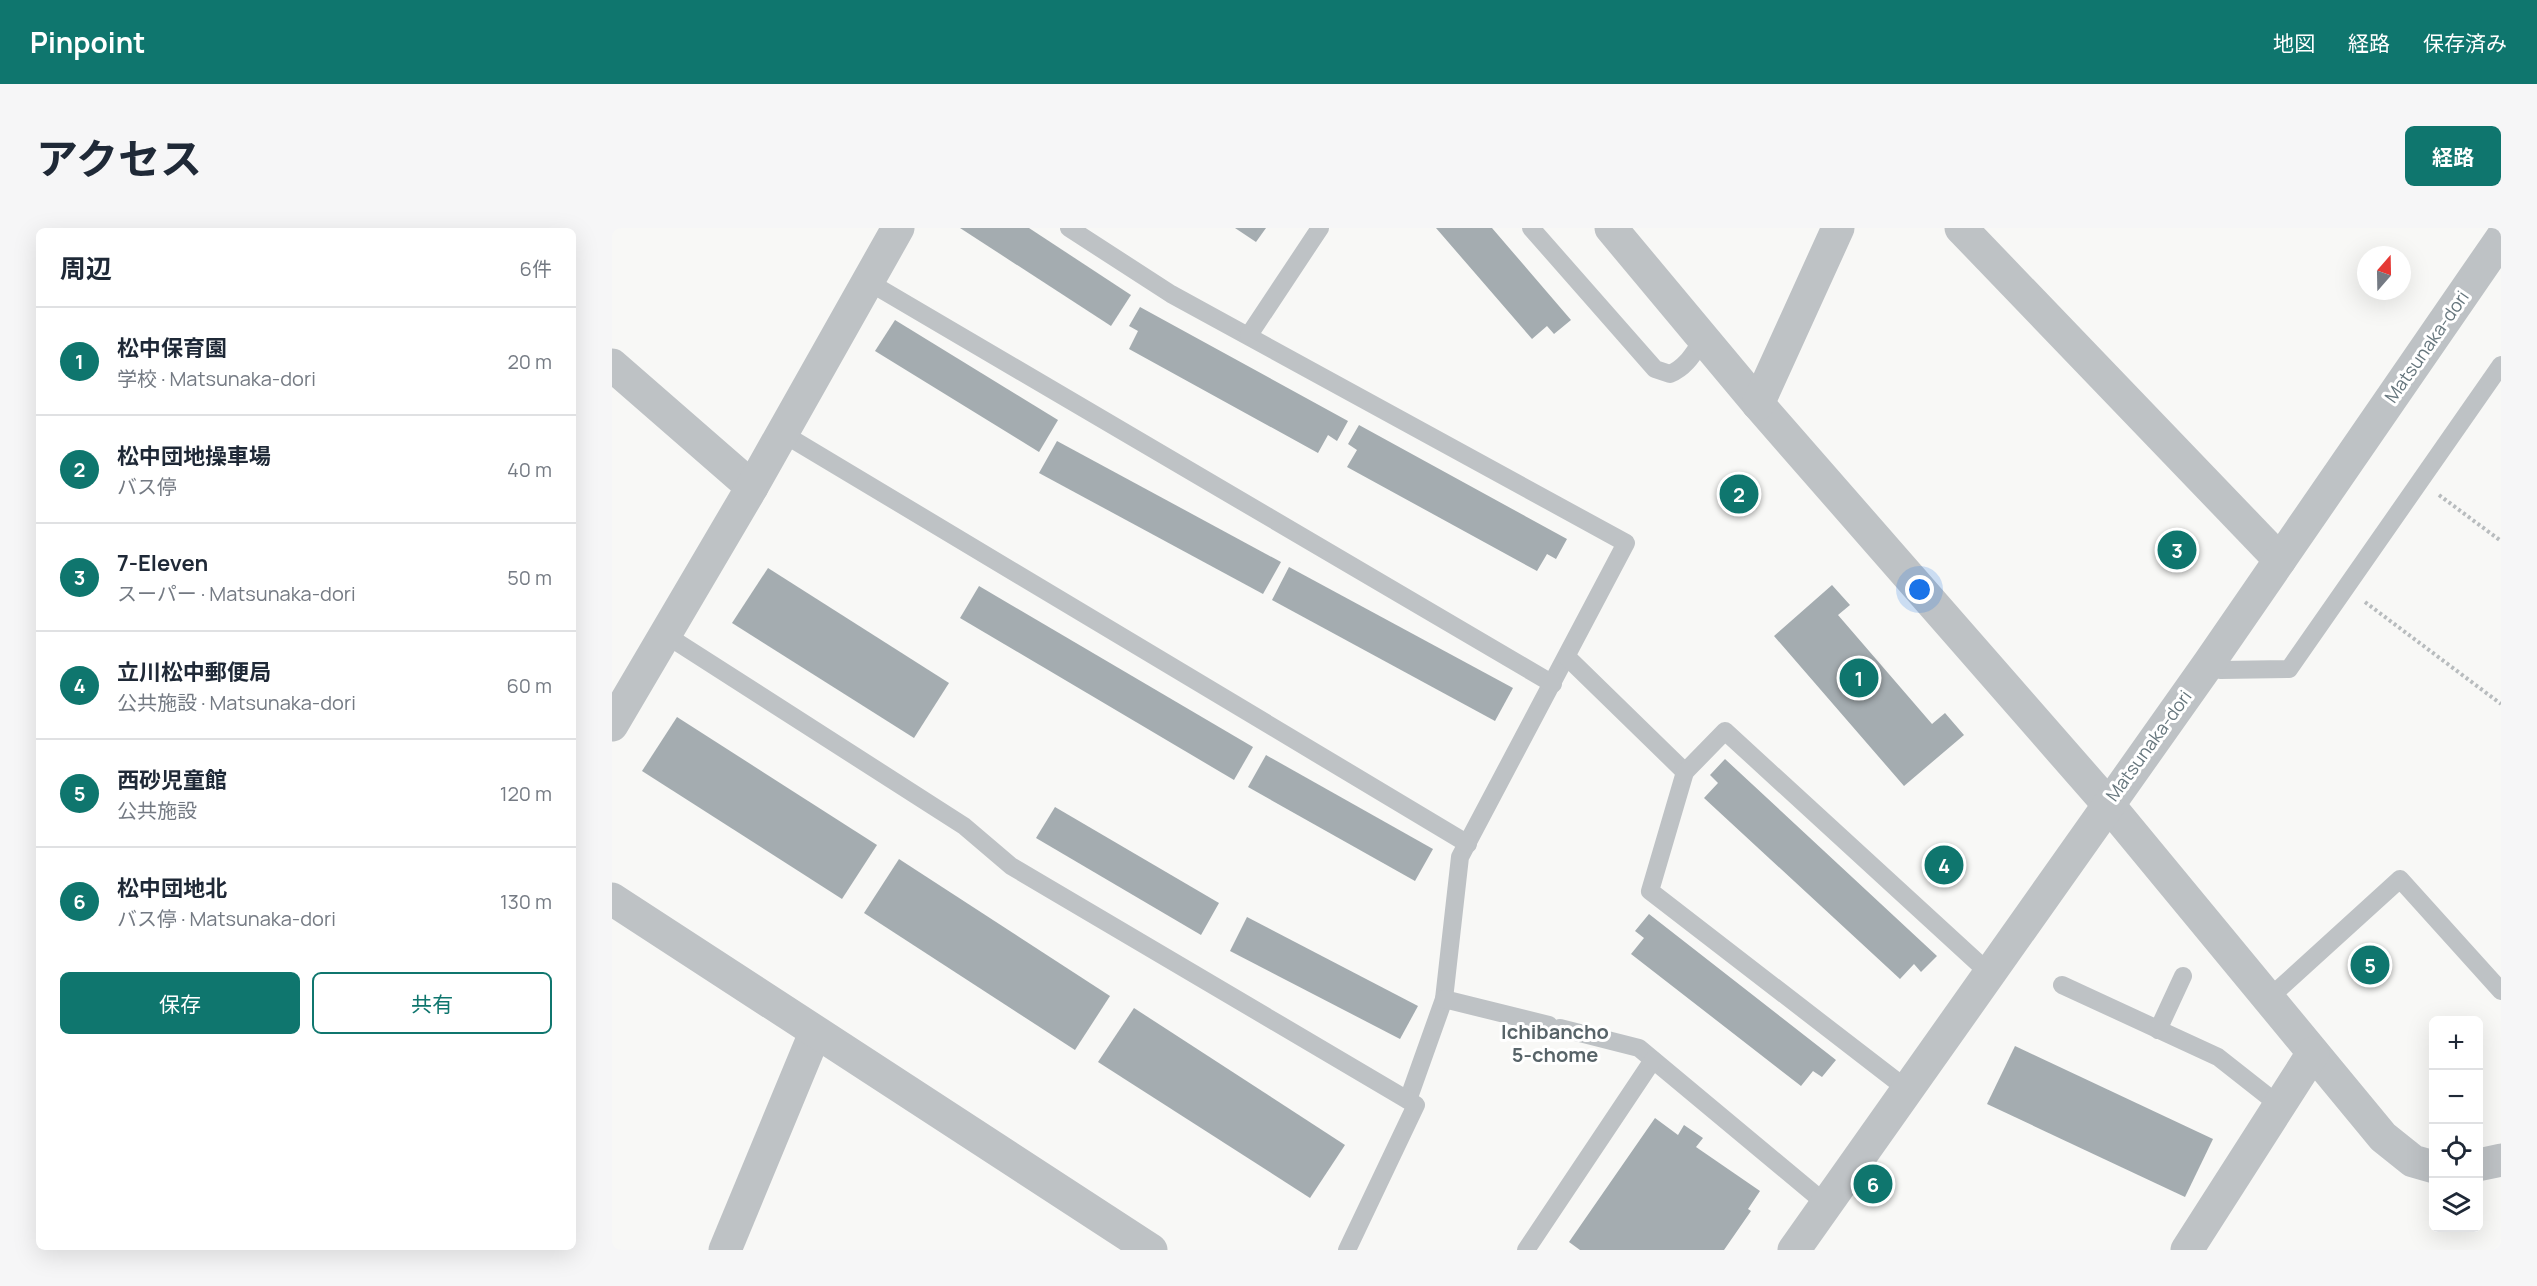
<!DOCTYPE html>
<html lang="ja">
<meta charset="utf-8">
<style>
body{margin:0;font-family:Manrope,"Noto Sans JP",sans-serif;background:#f6f6f7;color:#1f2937}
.controls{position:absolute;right:18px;bottom:18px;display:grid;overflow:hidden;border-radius:9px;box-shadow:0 6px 24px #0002}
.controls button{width:54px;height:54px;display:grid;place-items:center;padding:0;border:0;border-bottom:2px solid #e0e1e3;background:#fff;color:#1f2937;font:30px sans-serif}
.compass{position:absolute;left:1745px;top:18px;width:54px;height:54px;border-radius:50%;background:#fff;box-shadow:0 6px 24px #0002;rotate:20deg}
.you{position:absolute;left:1308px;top:362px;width:21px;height:21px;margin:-15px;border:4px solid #fff;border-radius:50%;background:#1a73e8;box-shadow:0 0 0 9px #1a73e833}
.badge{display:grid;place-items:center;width:39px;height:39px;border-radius:50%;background:#0f766e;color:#fff;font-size:20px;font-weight:700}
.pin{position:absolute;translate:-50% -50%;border:3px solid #fff;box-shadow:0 2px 6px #0006}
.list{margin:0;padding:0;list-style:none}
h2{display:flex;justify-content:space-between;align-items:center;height:78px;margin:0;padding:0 24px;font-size:26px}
h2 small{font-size:20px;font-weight:400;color:#747a83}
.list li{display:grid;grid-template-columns:39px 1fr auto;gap:18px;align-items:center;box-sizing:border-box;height:108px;padding:0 24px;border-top:2px solid #e0e1e3}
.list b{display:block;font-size:22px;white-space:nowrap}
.list p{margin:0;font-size:20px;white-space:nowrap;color:#747a83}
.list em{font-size:20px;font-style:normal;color:#747a83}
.actions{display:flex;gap:12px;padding:18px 24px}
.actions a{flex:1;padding:14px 0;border:2px solid #0f766e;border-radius:9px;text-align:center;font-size:21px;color:#0f766e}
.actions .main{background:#0f766e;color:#fff}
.icon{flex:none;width:33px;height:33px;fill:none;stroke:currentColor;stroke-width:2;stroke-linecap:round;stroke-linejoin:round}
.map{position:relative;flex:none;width:1889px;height:1022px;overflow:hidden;border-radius:9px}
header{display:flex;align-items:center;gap:36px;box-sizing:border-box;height:84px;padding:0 30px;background:#0f766e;color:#fff}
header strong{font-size:28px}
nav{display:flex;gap:33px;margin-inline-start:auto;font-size:21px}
.intro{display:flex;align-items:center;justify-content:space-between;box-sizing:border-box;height:144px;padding:0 36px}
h1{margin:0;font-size:42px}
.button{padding:15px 27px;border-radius:9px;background:#0f766e;color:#fff;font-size:21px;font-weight:700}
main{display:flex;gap:36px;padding:0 36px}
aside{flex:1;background:#fff;border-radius:9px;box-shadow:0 6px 24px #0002}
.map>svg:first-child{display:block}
</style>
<header>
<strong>Pinpoint</strong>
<nav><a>地図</a><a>経路</a><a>保存済み</a></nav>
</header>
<div class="intro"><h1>アクセス</h1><a class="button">経路</a></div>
<main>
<aside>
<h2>周辺<small>6件</small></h2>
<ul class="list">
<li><span class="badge">1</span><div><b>松中保育園</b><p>学校 · Matsunaka-dori</p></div><em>20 m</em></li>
<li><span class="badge">2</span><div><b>松中団地操車場</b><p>バス停</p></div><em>40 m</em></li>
<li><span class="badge">3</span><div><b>7-Eleven</b><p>スーパー · Matsunaka-dori</p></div><em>50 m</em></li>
<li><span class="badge">4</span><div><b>立川松中郵便局</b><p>公共施設 · Matsunaka-dori</p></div><em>60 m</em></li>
<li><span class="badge">5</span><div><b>西砂児童館</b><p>公共施設</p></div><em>120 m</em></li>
<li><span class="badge">6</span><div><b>松中団地北</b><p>バス停 · Matsunaka-dori</p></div><em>130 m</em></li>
</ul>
<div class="actions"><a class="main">保存</a><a>共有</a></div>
</aside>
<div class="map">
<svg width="1889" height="1022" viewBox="0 0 1889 1022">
<rect width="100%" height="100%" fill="#f8f8f6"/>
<g fill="#a4acb0">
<path d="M348,0h69l102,67 -20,31z"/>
<path d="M623,0h31l-10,14z"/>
<path d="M824,0h56l79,92 -17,14 -7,-8 -15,13z"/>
<path d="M528,79l208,114 -11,20 -9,-6 -10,18 -189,-104 9,-18 -9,-5z"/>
<path d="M283,92l163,100 -19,32 -164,-101z"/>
<path d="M747,197l208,114 -11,20 -9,-5 -10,17 -190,-104 10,-17 -9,-6z"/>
<path d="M445,213l224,121 -18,32 -224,-121z"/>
<path d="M677,339l224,121 -18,33 -223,-121z"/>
<path d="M156,340l181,115 -35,55 -182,-115z"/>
<path d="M1220,357l18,20 -12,10 94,109 13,-11 19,22 -60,51 -130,-150z"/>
<path d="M367,358l274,161 -19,33 -274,-162z"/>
<path d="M65,489l200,128 -35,54 -200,-128z"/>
<path d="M654,527l167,94 -18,32 -167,-94z"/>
<path d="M1113,531l212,197 -16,16 -7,-8 -14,15 -196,-181 14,-15 -8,-8z"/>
<path d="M443,579l164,96 -18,32 -165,-97z"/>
<path d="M287,631l211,137 -35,54 -211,-137z"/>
<path d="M1037,686l187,146 -14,17 -9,-6 -12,15 -170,-132 13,-16 -9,-7z"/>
<path d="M635,689l171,89 -18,33 -170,-88z"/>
<path d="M522,780l211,137 -35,53 -212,-136z"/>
<path d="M1403,818l198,93 -28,58 -198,-93z"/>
<path d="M1043,890l23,17 6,-10 19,13 -7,9 64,44 -12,18 3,2 -27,39h-144l-11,-8z"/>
</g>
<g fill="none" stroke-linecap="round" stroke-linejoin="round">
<g stroke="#b8bcbe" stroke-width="4" stroke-dasharray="3 3" stroke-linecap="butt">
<path d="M1827,267l62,46"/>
<path d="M1753,374l136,102"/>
</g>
<g stroke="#bec2c5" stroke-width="18">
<path d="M457,0l102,66 455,249 -166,314 -16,142 -36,101"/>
<path d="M919,0l124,141 15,5c17,-7 24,-22 34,-36"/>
<path d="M255,53l686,403"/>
<path d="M637,107l71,-107"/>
<path d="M170,205l686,411"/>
<path d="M54,407l298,191 47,40 405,239 -69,145"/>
<path d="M955,429l118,115 -35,119 258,199"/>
<path d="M1597,435l11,7 69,-1 212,-304"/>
<path d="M1073,544l40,-41 264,242"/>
<path d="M1450,757l156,72 61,48"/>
<path d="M832,771l105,26"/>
<path d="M1656,771l132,-120 101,112"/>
<path d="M948,800l79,20 186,155"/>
<path d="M1546,802l25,-54"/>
<path d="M914,1022l127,-190"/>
</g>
<g stroke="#bec2c5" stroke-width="33">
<path d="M999,0l147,176 349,399 276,334 30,24 21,6"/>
<path d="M1349,0l319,332"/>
<path d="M0,137l140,122"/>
<path d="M1146,176l80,-176"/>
<path d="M0,497l140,-238 146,-259"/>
<path d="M1866,937l23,-5"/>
<path d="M113,1022l90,-217"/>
<path d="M1575,1022l126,-197"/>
</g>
<g stroke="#bec2c5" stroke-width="33">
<path d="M0,671l539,351"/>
<path d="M1182,1022l415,-587 292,-424"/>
</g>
</g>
<g text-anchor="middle" stroke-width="6" stroke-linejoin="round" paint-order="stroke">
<g font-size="18" fill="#66767d" stroke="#fff">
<text transform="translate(1815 119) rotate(-55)" y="6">Matsunaka-dori</text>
<text transform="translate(1537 518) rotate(-54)" y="6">Matsunaka-dori</text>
</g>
<g font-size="20" font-weight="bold" fill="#586469" stroke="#fff">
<text x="943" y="811">Ichibancho<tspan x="943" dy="23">5-chome</tspan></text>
</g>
</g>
</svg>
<div class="controls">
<button>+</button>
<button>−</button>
<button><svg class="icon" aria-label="locate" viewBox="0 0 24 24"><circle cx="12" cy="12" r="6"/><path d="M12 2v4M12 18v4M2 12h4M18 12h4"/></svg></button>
<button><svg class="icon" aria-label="layers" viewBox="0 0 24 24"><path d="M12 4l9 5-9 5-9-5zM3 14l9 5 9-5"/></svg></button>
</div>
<svg class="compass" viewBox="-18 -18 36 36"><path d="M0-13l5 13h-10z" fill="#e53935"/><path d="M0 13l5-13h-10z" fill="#747a83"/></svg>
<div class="you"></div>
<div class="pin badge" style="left:1247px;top:450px">1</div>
<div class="pin badge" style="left:1127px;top:266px">2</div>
<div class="pin badge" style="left:1565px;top:322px">3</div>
<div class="pin badge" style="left:1332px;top:637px">4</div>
<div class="pin badge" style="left:1758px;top:737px">5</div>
<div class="pin badge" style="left:1261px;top:956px">6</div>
</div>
</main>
